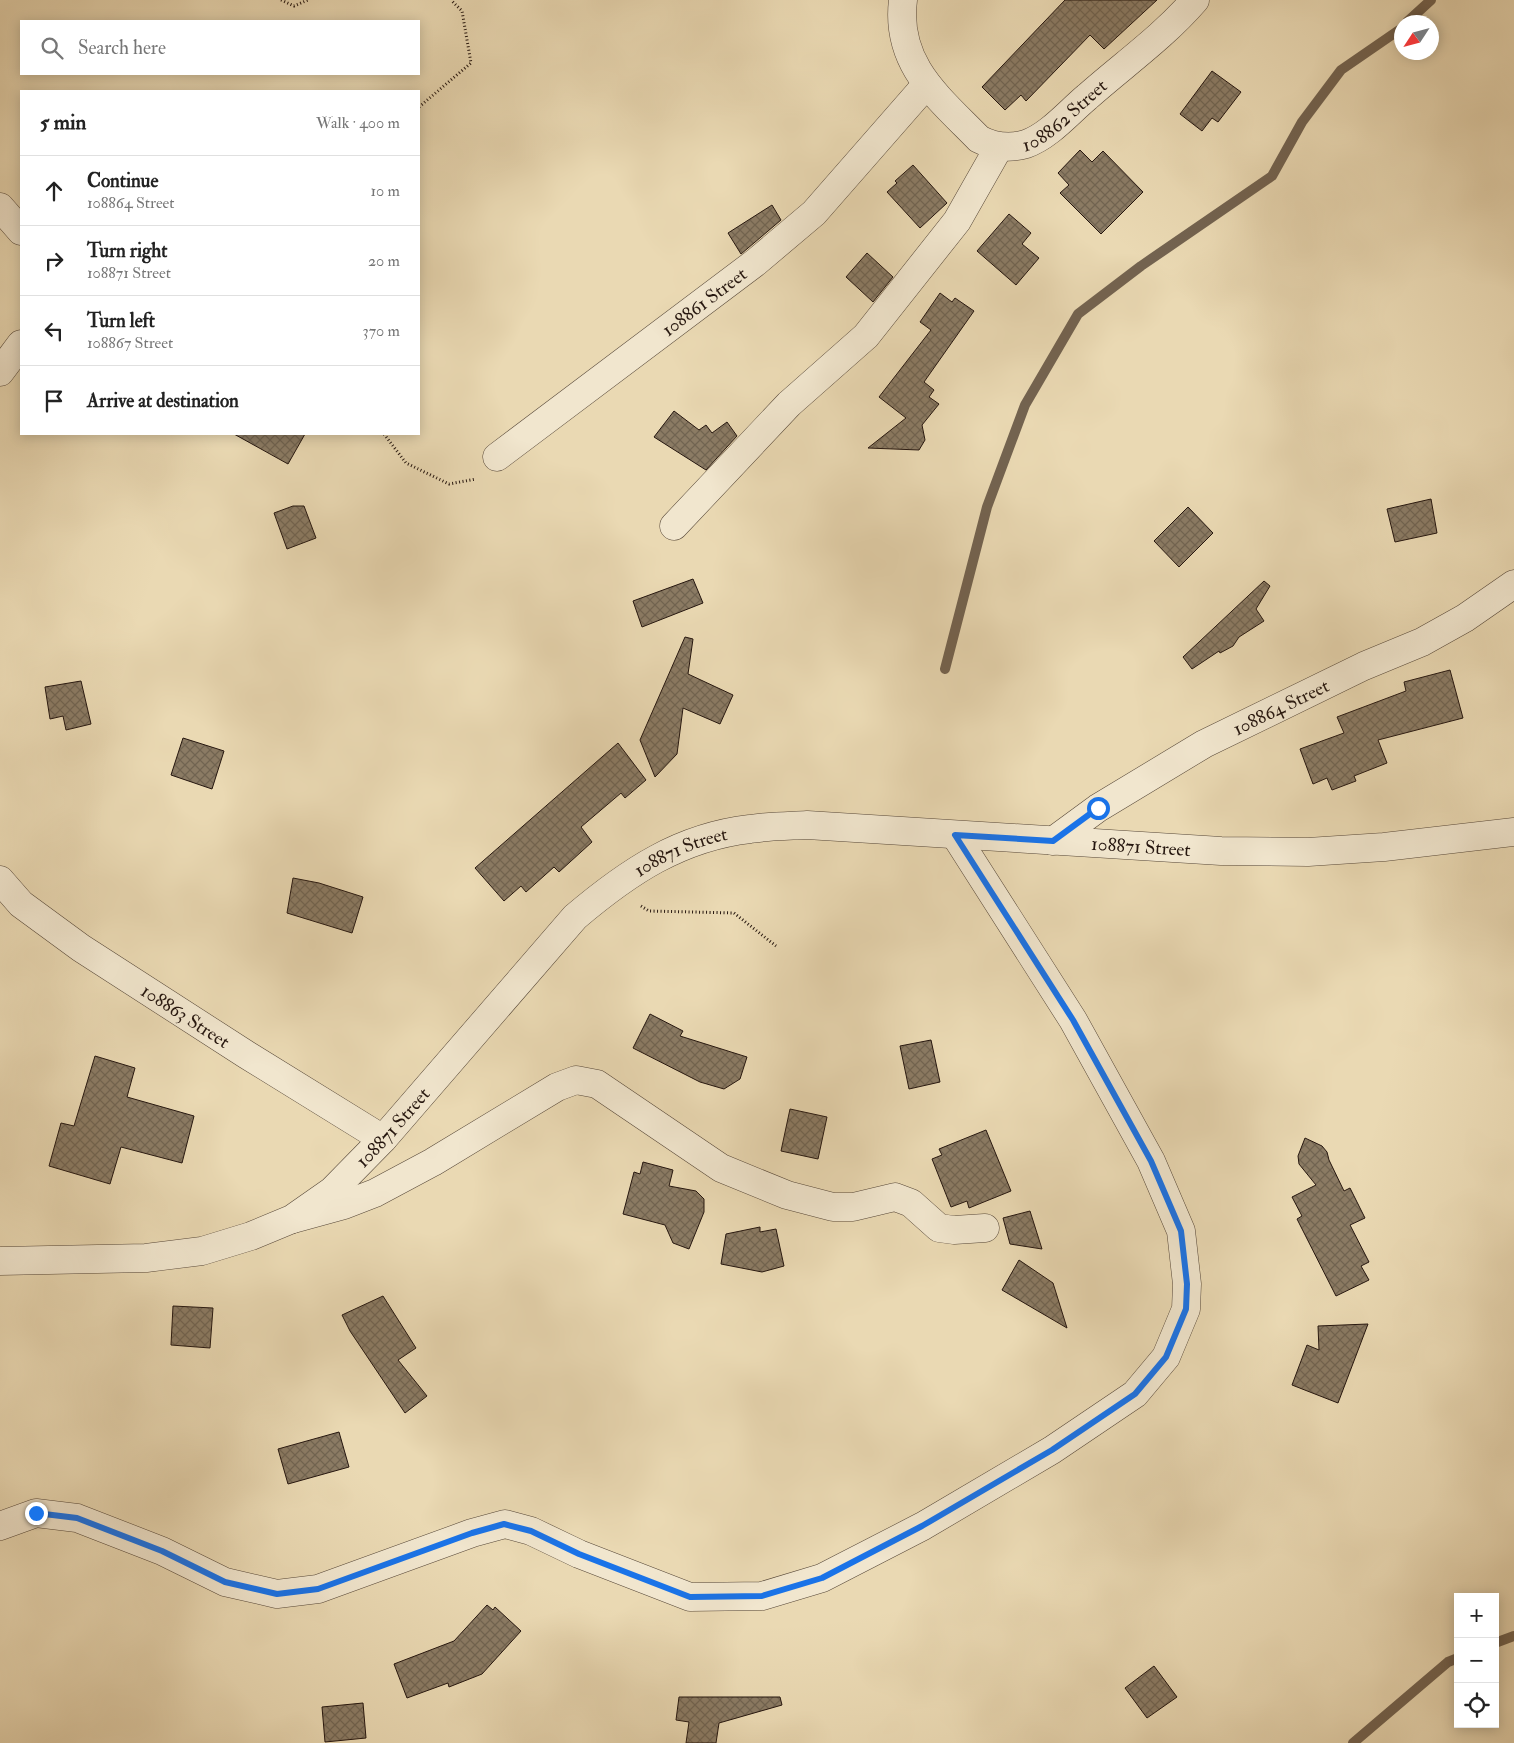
<!DOCTYPE html>
<meta charset="utf-8">
<style>
body{margin:0;font-family:"IM FELL Double Pica",serif;background:#f2f2f2;color:#222}
.controls{position:absolute;right:15px;bottom:15px;display:grid;overflow:hidden;border-radius:0px;box-shadow:0 2px 12px #0003}
.controls button{width:45px;height:45px;display:grid;place-items:center;padding:0;border:0;border-bottom:1px solid #e0e0e0;background:#fff;color:#222;font:25px sans-serif}
.compass{position:absolute;left:1394px;top:15px;width:45px;height:45px;border-radius:50%;background:#fff;box-shadow:0 2px 12px #0003;rotate:234deg}
.stop{position:absolute;width:15px;height:15px;margin:-11px;border:4px solid #1a73e8;border-radius:50%;background:#fff}
.stop.end{background:#1a73e8;border-color:#fff;box-shadow:0 1px 5px #0008}
.list{margin:0;padding:0;list-style:none}
h2{display:flex;justify-content:space-between;align-items:center;height:65px;margin:0;padding:0 20px;font-size:21px}
h2 small{font-size:16px;font-weight:400;color:#767676}
.list li{display:grid;grid-template-columns:32px 1fr auto;gap:15px;align-items:center;box-sizing:border-box;height:70px;padding:0 20px;border-top:1px solid #e0e0e0}
.list b{display:block;font-size:19px;white-space:nowrap}
.list p{margin:0;font-size:16px;white-space:nowrap;color:#767676}
.list em{font-size:16px;font-style:normal;color:#767676}
.icon{flex:none;width:28px;height:28px;fill:none;stroke:currentColor;stroke-width:2;stroke-linecap:round;stroke-linejoin:round}
.map{position:relative;flex:none;width:1514px;height:1743px;overflow:hidden}
.search{position:absolute;background:#fff;box-shadow:0 2px 12px #0003;left:20px;top:20px;width:400px;height:55px;display:flex;align-items:center;gap:12px;box-sizing:border-box;padding:0 18px;border-radius:0px;color:#767676;font-size:19px}
.panel{position:absolute;background:#fff;box-shadow:0 2px 12px #0003;left:20px;top:90px;width:400px;height:345px;border-radius:0px}
.map>svg:first-child{display:block}
</style>
<div class="map">
<svg width="1514" height="1743" viewBox="0 0 1514 1743">
<defs>
<pattern id="building-cross-hatch" width="8" height="8" patternUnits="userSpaceOnUse" patternTransform="scale(1.25)"><rect width="8" height="8" fill="#8b7b64"/><path d="M0 0l8 8M0 8l8-8" fill="none" stroke="#716451"/></pattern>
</defs>
<rect width="100%" height="100%" fill="#ead9b3"/>
<filter id="stains"><feTurbulence type="fractalNoise" baseFrequency=".004" numOctaves="4"/><feColorMatrix values="0 0 0 0 .2 0 0 0 0 .09 0 0 0 0 .02 0 0 0 .5 -.17"/></filter>
<radialGradient id="worn" r=".72"><stop offset=".6" stop-color="#630" stop-opacity="0"/><stop offset="1" stop-color="#630" stop-opacity=".3"/></radialGradient>
<g fill="none" stroke-linecap="round" stroke-linejoin="round">
<g stroke="#736350" stroke-width="10">
<path d="M1407,22l24,-22"/>
<path d="M945,669l42,-162 38,-102 53,-91 63,-48 131,-90 30,-54 39,-52 61,-42"/>
<path d="M1495,1643l19,-7"/>
<path d="M1353,1743l95,-81 10,-4"/>
</g>
</g>
<g fill="url(#building-cross-hatch)" stroke="#25160f">
<path d="M1065,0h92l-53,49 -14,-14 -64,66 -5,-6 -16,15 -23,-23z"/>
<path d="M1212,71l29,21 -23,30 -6,-4 -10,13 -22,-17z"/>
<path d="M1080,150l12,12 11,-11 40,41 -42,42 -41,-41 9,-8 -11,-12z"/>
<path d="M913,165l34,38 -27,25 -33,-36 10,-9 -2,-2z"/>
<path d="M772,205l9,15 -40,34 -13,-21z"/>
<path d="M1009,214l22,19 -9,11 17,14 -23,27 -39,-34z"/>
<path d="M867,253l26,24 -20,25 -27,-25z"/>
<path d="M940,293l12,9 3,-4 19,13 -50,71 10,8 -5,7 10,7 -17,21 3,15 -6,10 -51,-2 38,-30 -27,-21 52,-67 -11,-8z"/>
<path d="M674,411l25,19 7,-5 6,8 15,-11 10,14 -31,34 -52,-33z"/>
<path d="M234,434h71l-17,30z"/>
<path d="M1431,499l6,34 -42,9 -8,-33z"/>
<path d="M293,506h11l12,32 -29,11 -13,-36z"/>
<path d="M1188,507l25,26 -34,34 -25,-26z"/>
<path d="M693,579l10,24 -61,24 -9,-26z"/>
<path d="M1264,581l6,5 -14,23 8,12 -25,16 -6,9 -13,7 -1,-2 -27,18 -9,-12z"/>
<path d="M685,637l8,2 -5,35 45,21 -13,29 -37,-16 -6,46 -22,23 -15,-37z"/>
<path d="M1450,670l13,48 -85,22 9,23 -33,13 2,5 -24,9 -5,-12 -14,6 -13,-35 44,-16 -7,-16 69,-26 -2,-9z"/>
<path d="M81,681l10,43 -25,6 -3,-14 -13,3 -5,-32z"/>
<path d="M183,738l41,13 -12,38 -41,-14z"/>
<path d="M618,743l28,37 -21,18 -4,-5 -40,34 11,15 -33,30 -5,-5 -28,25 -5,-6 -17,15 -29,-33z"/>
<path d="M293,878l26,5 44,14 -11,36 -65,-20z"/>
<path d="M650,1014l33,17 -3,5 67,21 -7,22 -16,10 -24,-7 -67,-34z"/>
<path d="M931,1040l9,42 -31,7 -9,-43z"/>
<path d="M95,1056l40,12 -8,29 67,19 -12,47 -61,-16 -11,37 -61,-18 12,-43 13,3z"/>
<path d="M790,1109l37,8 -9,42 -37,-8z"/>
<path d="M986,1130l25,61 -42,17 -2,-7 -16,6 -19,-48 10,-4 -3,-6z"/>
<path d="M1305,1138l17,8 5,6 2,8 15,31 6,-3 15,30 -15,7 19,37 -8,4 8,14 -33,16 -39,-77 5,-3 -10,-19 24,-12 -17,-21 -1,-8z"/>
<path d="M643,1162l30,8 -4,16 27,5 8,8v13l-15,37 -16,-6 -8,-18 -42,-11 11,-42 6,2z"/>
<path d="M1030,1211l12,38 -32,-5 -7,-26z"/>
<path d="M760,1227v5l16,-3 8,37 -22,6 -41,-8 5,-30z"/>
<path d="M1019,1260l34,23 14,45 -65,-38z"/>
<path d="M383,1296l33,52 -18,12 29,36 -22,17 -55,-82 -8,-16z"/>
<path d="M173,1306l40,2 -3,40 -39,-3z"/>
<path d="M1368,1324l-30,79 -46,-18 15,-40 12,5 -1,-24z"/>
<path d="M339,1432l10,35 -61,17 -10,-35z"/>
<path d="M487,1605l6,5 2,-3 26,24 -39,43 -33,13 -1,-4 -41,15 -13,-34 60,-23z"/>
<path d="M1154,1666l23,31 -30,21 -22,-30z"/>
<path d="M679,1697h101l2,8 -63,18 -3,20h-30l3,-21 -13,-2z"/>
<path d="M363,1703l3,35 -41,4 -3,-35z"/>
</g>
<g fill="none" stroke-linecap="round" stroke-linejoin="round">
<defs>
<g id="minor">
<path id="s1" d="M903,0c-8,64 35,97 76,139 15,8 30,10 47,5 23,-8 43,-32 61,-47 36,-32 76,-60 108,-97"/>
<path d="M0,207l21,24"/>
<path d="M0,372l21,-28"/>
<path id="s2" d="M497,457l259,-195 58,-49 112,-128"/>
<path d="M674,526l115,-122 77,-68 91,-115 42,-74"/>
<path id="s3" d="M1053,841l45,-33 106,-64 160,-78 58,-24 43,-24 49,-34"/>
<path id="s4" d="M0,880l21,24 60,44 166,107 136,84"/>
<path d="M293,1219l51,-14 31,-12 58,-31 124,-75 19,-7 21,4 124,84 66,27 46,12h20l42,-10 16,6 28,25 15,2 31,-2"/>
<path d="M0,1526l36,-13 41,5 85,33 63,31 52,12 41,-5 154,-56 33,-9 26,7 48,23 111,43 72,-1 60,-18 101,-52 129,-76 83,-56 31,-37 20,-48 1,-25 -6,-53 -30,-70 -78,-141 -118,-185"/>
</g>
<g id="tertiary">
<path id="s5" d="M0,1261l146,-3 56,-7 49,-15 41,-17 40,-28 51,-52 192,-222c53,-45 105,-80 175,-88 19,-3 38,-3 57,-4l414,26 87,1 76,-5 130,-15"/>
</g>
</defs>
<use href="#minor" stroke="#564738" stroke-width="29"/>
<use href="#tertiary" stroke="#564738" stroke-width="29"/>
<g stroke="#25160f" stroke-width="3" stroke-dasharray="1 2.5" stroke-linecap="butt">
<path d="M281,0l13,6 14,-6"/>
<path d="M419,107l52,-44 -9,-52 -11,-11"/>
<path d="M384,434l22,29 43,21 27,-5"/>
<path d="M641,906l8,5 85,2 42,33"/>
</g>
<use href="#minor" stroke="#f1e6ce" stroke-width="28"/>
<use href="#tertiary" stroke="#f1e6ce" stroke-width="28"/>
</g>
<g fill="none" stroke-linecap="round" stroke-linejoin="round">
<path stroke="#1a73e8" stroke-width="6" d="M36,1513l41,5 85,33 63,31 52,12 41,-5 154,-56 32,-9 27,7 48,23 111,43 72,-1 60,-18 100,-52 130,-76 83,-56 31,-37 20,-48 1,-25 -6,-53 -30,-70 -78,-141 -118,-185 98,6 45,-33"/>
</g>
<g text-anchor="middle" stroke-width="4" stroke-linejoin="round" paint-order="stroke">
<g font-size="19" fill="#25160f" stroke="#f1e6ce">
<text dy="7" stroke="none"><textPath href="#s1" startOffset="262">108862 Street</textPath></text>
<text dy="7" stroke="none"><textPath href="#s2" startOffset="259">108861 Street</textPath></text>
<text dy="7" stroke="none"><textPath href="#s3" startOffset="265">108864 Street</textPath></text>
<text dy="7" stroke="none"><textPath href="#s5" startOffset="1304">108871 Street</textPath></text>
<text dy="7" stroke="none"><textPath href="#s5" startOffset="839">108871 Street</textPath></text>
<text dy="7" stroke="none"><textPath href="#s4" startOffset="231">108863 Street</textPath></text>
<text dy="7" stroke="none"><textPath href="#s5" startOffset="435">108871 Street</textPath></text>
</g>
</g>
<rect width="100%" height="100%" filter="url(#stains)"/>
<rect width="100%" height="100%" fill="url(#worn)"/>
</svg>
<div class="controls">
<button>+</button>
<button>−</button>
<button><svg class="icon" aria-label="locate" viewBox="0 0 24 24"><circle cx="12" cy="12" r="6"/><path d="M12 2v4M12 18v4M2 12h4M18 12h4"/></svg></button>
</div>
<svg class="compass" viewBox="-18 -18 36 36"><path d="M0-13l5 13h-10z" fill="#e53935"/><path d="M0 13l5-13h-10z" fill="#767676"/></svg>
<div class="stop" style="left:1098px;top:808px"></div>
<div class="stop end" style="left:36px;top:1513px"></div>
<div class="search"><svg class="icon" aria-label="search" viewBox="0 0 24 24"><circle cx="10" cy="10" r="6"/><path d="M15 15l6 6"/></svg>Search here</div>
<section class="panel">
<h2>5 min<small>Walk · 400 m</small></h2>
<ul class="list">
<li><svg class="icon" aria-label="ahead" viewBox="0 0 24 24"><path d="M12 20V5M6 11l6-6 6 6"/></svg><div><b>Continue</b><p>108864 Street</p></div><em>10 m</em></li>
<li><svg class="icon" aria-label="right" viewBox="0 0 24 24"><path d="M7 20v-9h11M14 6l5 5-5 5"/></svg><div><b>Turn right</b><p>108871 Street</p></div><em>20 m</em></li>
<li><svg class="icon" aria-label="left" viewBox="0 0 24 24"><path d="M17 20v-9H6M10 6l-5 5 5 5"/></svg><div><b>Turn left</b><p>108867 Street</p></div><em>370 m</em></li>
<li><svg class="icon" aria-label="arrive" viewBox="0 0 24 24"><path d="M6 21V4h12l-3 4 3 4H6"/></svg><div><b>Arrive at destination</b></div></li>
</ul>
</section>
</div>
